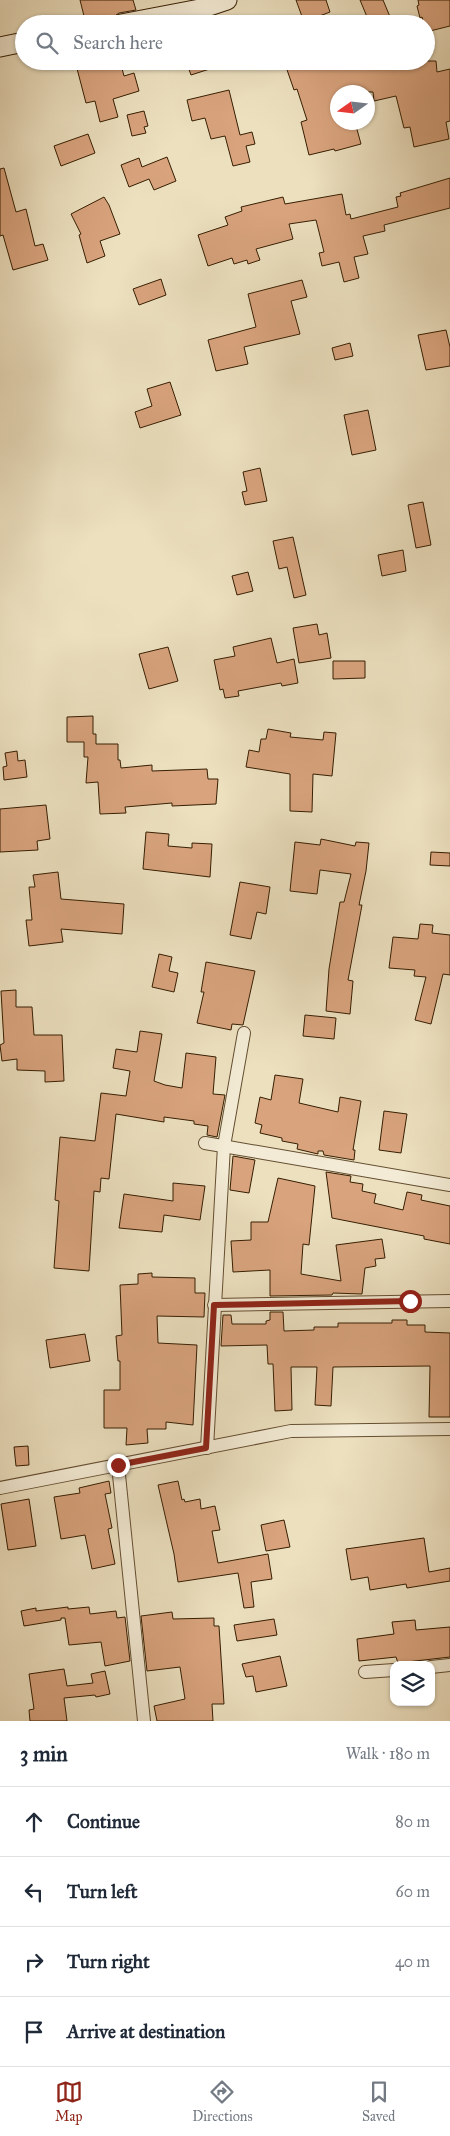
<!DOCTYPE html>
<meta charset="utf-8">
<style>
body{margin:0;font-family:"IM FELL Great Primer",serif;background:#f6f6f7;color:#1f2937}
.controls{position:absolute;right:15px;bottom:15px;display:grid;overflow:hidden;border-radius:10px;box-shadow:0 1px 4px #0004}
.controls button{width:45px;height:45px;display:grid;place-items:center;padding:0;border:0;border-bottom:1px solid #e0e1e3;background:#fff;color:#1f2937;font:25px sans-serif}
.compass{position:absolute;left:330px;top:85px;width:45px;height:45px;border-radius:50%;background:#fff;box-shadow:0 1px 4px #0004;rotate:256deg}
.stop{position:absolute;width:15px;height:15px;margin:-11px;border:4px solid #8f2418;border-radius:50%;background:#fff}
.stop.end{background:#8f2418;border-color:#fff;box-shadow:0 1px 5px #0008}
.list{margin:0;padding:0;list-style:none}
h2{display:flex;justify-content:space-between;align-items:center;height:65px;margin:0;padding:0 20px;font-size:21px}
h2 small{font-size:16px;font-weight:400;color:#747a83}
.list li{display:grid;grid-template-columns:32px 1fr auto;gap:15px;align-items:center;box-sizing:border-box;height:70px;padding:0 20px;border-top:1px solid #e0e1e3}
.list b{display:block;font-size:19px;white-space:nowrap}
.list em{font-size:16px;font-style:normal;color:#747a83}
.icon{flex:none;width:28px;height:28px;fill:none;stroke:currentColor;stroke-width:2;stroke-linecap:round;stroke-linejoin:round}
.map{position:relative;flex:none;width:450px;height:1721px;overflow:hidden}
.search{position:absolute;background:#fff;box-shadow:0 1px 4px #0004;left:15px;right:15px;top:15px;height:55px;display:flex;align-items:center;gap:12px;box-sizing:border-box;padding:0 18px;border-radius:28px;color:#747a83;font-size:19px}
.sheet{height:345px;background:#fff}
nav{display:flex;justify-content:space-around;align-items:center;box-sizing:border-box;height:70px;border-top:1px solid #e0e1e3;background:#fff;font-size:14px;color:#747a83}
nav a{display:grid;justify-items:center;gap:2px}
nav .on{color:#8f2418}
.map>svg:first-child{display:block}
</style>
<div class="map">
<svg width="450" height="1721" viewBox="0 0 450 1721">
<rect width="100%" height="100%" fill="#ece0bf"/>
<filter id="stains"><feTurbulence type="fractalNoise" baseFrequency=".004" numOctaves="4"/><feColorMatrix values="0 0 0 0 .2 0 0 0 0 .09 0 0 0 0 .02 0 0 0 .5 -.17"/></filter>
<radialGradient id="worn" r=".72"><stop offset=".6" stop-color="#630" stop-opacity="0"/><stop offset="1" stop-color="#630" stop-opacity=".3"/></radialGradient>
<g fill="#d8a37d" stroke="#361e02">
<path d="M80,0h53l3,10 -17,3 -7,5 -26,6z"/>
<path d="M296,0h30l4,12 -26,10z"/>
<path d="M360,0h23l10,24h-23z"/>
<path d="M418,0h32v26l-24,6v-8h-2l-2,-7 -2,1 -3,-12 2,-1z"/>
<path d="M75,61h45l4,15 10,-3 5,18 -26,8 5,18 -18,5 -5,-21 -9,2z"/>
<path d="M186,61h38l1,3 -34,11z"/>
<path d="M284,61h28l1,4 12,-4h111l1,11 13,-3v52l-4,1 3,17 -35,8 -4,-20 -6,1 -8,-32 -22,5 -1,-9h-35v30h17l6,22 -26,7 -1,-2 -25,6 -8,-33 6,-2 -10,-31 -3,1z"/>
<path d="M229,90l11,45 12,-3 3,12 -9,2 4,16 -17,4 -8,-30 -14,3 -6,-21 -13,3 -5,-21z"/>
<path d="M144,111l4,15 -4,1 2,6 -14,3 -5,-21z"/>
<path d="M88,134l7,19 -34,13 -7,-20z"/>
<path d="M167,157l9,24 -22,9 -5,-11 -20,8 -8,-22 18,-7 3,9z"/>
<path d="M4,168l12,44 10,-3 9,37 8,-2 5,16 -35,10 -10,-35 -3,1v-67z"/>
<path d="M450,178v30l-66,17 1,6 -22,5 5,18 -14,3 5,21 -15,4 -5,-20 -17,4 -3,-13 5,-1 -8,-32 -27,4 4,15 -37,10 4,11 -12,4 -1,-4 -13,4 -2,-6 -24,8 -10,-31 30,-10 -3,-8 17,-6 -1,-4 42,-10 2,7 57,-10 4,21 4,-1 1,5 47,-12 -2,-10 5,-1 -1,-3z"/>
<path d="M104,197l5,8 11,29 -20,7 5,15 -18,7 -8,-28 2,-1 -10,-20z"/>
<path d="M161,279l5,16 -27,10 -6,-16z"/>
<path d="M302,280l5,17 -16,4 9,33 -56,13 4,17 -32,7 -8,-31 48,-13 -8,-33z"/>
<path d="M446,330l4,17v19l-24,4 -8,-35z"/>
<path d="M350,343l3,13 -18,4 -3,-12z"/>
<path d="M170,382l11,33 -41,13 -5,-16 17,-6 -5,-17z"/>
<path d="M368,410l8,40 -24,5 -8,-40z"/>
<path d="M260,468l7,33 -22,4 -3,-13 5,-1 -4,-19z"/>
<path d="M423,502l8,43 -15,3 -8,-43z"/>
<path d="M293,537l13,58 -12,3 -7,-31 -8,2 -6,-28z"/>
<path d="M403,550l3,21 -24,5 -4,-21z"/>
<path d="M248,572l5,19 -16,4 -5,-19z"/>
<path d="M317,624l2,11 8,-2 4,25 -32,5 -6,-35z"/>
<path d="M271,638l6,25 17,-4 4,24 -16,3 -1,-3 -43,8 1,5 -14,2 -2,-9 -3,1 -6,-30 21,-4 -2,-9z"/>
<path d="M168,647l10,34 -29,8 -10,-35z"/>
<path d="M333,661h32v17l-32,1z"/>
<path d="M93,716v18h3v10h22v16h2l1,8 31,-3v6l55,-2 1,10h10l-2,25 -44,2v-3l-47,4 1,6 -26,1 -2,-32 -12,1 2,-26h-4v-15h-17v-25z"/>
<path d="M268,729l23,4 -1,4 33,3 1,-8 12,1 -4,43 -19,-2 -1,38 -22,-1v-37l-44,-7 3,-17 10,2 2,-13h5z"/>
<path d="M17,751l1,10 7,-1 2,17 -23,3 -1,-13 4,-1 -2,-13z"/>
<path d="M46,805l4,34 -13,2 1,9 -38,2v-43z"/>
<path d="M146,832l23,2 -1,12 24,2v-5l20,1 -2,33 -67,-8z"/>
<path d="M321,839l34,7 1,-4 13,1 -3,28 -7,34h3l-14,75 5,1 -3,33 -24,-3 3,-42 11,-67h4l7,-28 -31,-4 -3,24 -27,-3 5,-49 25,3z"/>
<path d="M431,852l19,1v13l-20,-1z"/>
<path d="M58,872l3,27 63,5 -2,30 -61,-5 2,13 -34,4 -3,-26h6l-3,-33h6l-2,-12z"/>
<path d="M240,882l30,5 -4,27 -9,-2 -6,27 -21,-4z"/>
<path d="M420,924l13,1 -1,8 18,2v40l-7,-1 -12,50 -16,-4 11,-43 -12,-1 1,-6 -26,-2 4,-31 25,2z"/>
<path d="M159,954l13,3 -3,14 9,2 -4,19 -22,-5z"/>
<path d="M206,962l49,9 -12,54 -11,-1 -1,6 -34,-7 7,-31h-3z"/>
<path d="M16,990v17h16l2,28h28l2,46 -19,1v-11l-28,-1v-11l-15,2 -2,-16 4,-2 -3,-52z"/>
<path d="M305,1015l31,3 -2,21 -31,-3z"/>
<path d="M140,1031l22,3 -8,47 11,4 17,3 4,-35 30,4 -3,37 12,1 -8,42 -10,-2 1,-9 -14,-2v-3l-30,-4v5l-48,-8 -7,65 -8,-1 -1,14 -6,-1 -5,80 -35,-3 5,-67 -4,-1 5,-63 35,4 6,-48 25,3 4,-25 -17,-3 3,-19 21,3z"/>
<path d="M275,1075l28,4 -4,24 39,9 2,-15 21,4 -8,49h2l-1,10 -30,-5 -1,-4h-5v3l-21,-5 1,-5 -16,-3v-3l-22,-5 2,-8 -7,-2 5,-26 11,3z"/>
<path d="M384,1111l23,3 -6,39 -22,-3z"/>
<path d="M233,1156l22,4 -6,33 -19,-3z"/>
<path d="M326,1172l25,4 -1,6 13,2 -1,7 14,3 -2,9 29,7 4,-18 15,3 -1,5 29,6v38l-26,-5v-3l-92,-18z"/>
<path d="M278,1178l37,8 -6,59 -6,-1 -2,30 40,7 -5,-36 46,-6 3,19 -10,1 1,7 -11,2 -3,26 -29,-1 -1,2 -62,1v-26l-37,2 -2,-31 20,-1v-18h17z"/>
<path d="M173,1183l32,3 -5,34 -36,-5 -2,17 -43,-4 5,-34 49,7z"/>
<path d="M152,1273v4l43,1v15h10l-1,24 -47,-1 1,27 39,2 -4,80 -27,-3v7h-19l1,14 -22,2 1,-17h-23v-38h16v-29h-2l-2,-25 6,-1 -2,-50 18,-1v-10z"/>
<path d="M270,1312h13l1,19 30,-1v-3h24v-4h54v-3h15v5h18v7l25,1v84h-21l1,-51 -97,1 -2,39 -16,-1 2,-38h-26l1,43 -17,1 -2,-47h-5l-1,-19 -46,1 2,-31h8l1,9h34v-3l4,-1z"/>
<path d="M85,1334l5,27 -40,7 -4,-28z"/>
<path d="M28,1446l1,19 -13,1 -2,-19z"/>
<path d="M109,1481l2,12 -6,1 7,34 -4,1 7,35 -23,5 -7,-34 -24,4 -7,-42 26,-4 -1,-5z"/>
<path d="M178,1481l4,19 2,-1 1,3 15,-3 1,10 14,-3 5,24 -8,1 6,32 50,-9 4,25 -21,3 3,25 -10,1 -6,-35 -60,9 -4,-28 -16,-69z"/>
<path d="M29,1499l7,47 -28,4 -7,-46z"/>
<path d="M284,1520l6,27 -24,4 -5,-26z"/>
<path d="M424,1538l5,34 21,-4v13l-43,7 -1,-4 -36,6 -2,-13 -17,3 -5,-31z"/>
<path d="M68,1607v2l21,-2 1,7 26,-3 1,7 8,-1 5,44 -25,5 -4,-24 -32,3 -4,-27h-4v2l-37,6 -3,-15 15,-3v3z"/>
<path d="M172,1612l1,7 41,-1v8h5l5,78h-12l1,17h-56l-3,-15 31,-7 -5,-32 -33,4 -6,-55z"/>
<path d="M274,1619l3,16 -40,6 -3,-16z"/>
<path d="M415,1620l1,10 34,-3v30l-52,6 -2,-6 -37,4 -2,-22 37,-5 -2,-12z"/>
<path d="M280,1656l7,30 -31,6 -3,-16 -7,1 -4,-13z"/>
<path d="M64,1669l3,17 26,-3 -2,-9 14,-3 5,23 -14,3 -1,-2 -31,3 3,23h-37l-1,-11 5,-1 -5,-35z"/>
</g>
<g fill="none" stroke-linecap="round" stroke-linejoin="round">
<defs>
<g id="street">
<path d="M205,1143l245,42"/>
<path d="M214,1305l236,-4"/>
<path d="M207,1448l17,-302 20,-113"/>
<path d="M118,1465l26,256"/>
<path d="M0,1488l291,-57 159,-2"/>
<path d="M431,1667l19,-2"/>
<path d="M365,1672l29,-2"/>
</g>
<g id="secondary">
<path d="M121,24l79,-15 27,-9"/>
<path d="M0,47l24,-5"/>
</g>
</defs>
<use href="#street" stroke="#644e31" stroke-width="14"/>
<use href="#secondary" stroke="#361e02" stroke-width="21"/>
<use href="#street" stroke="#f3ebd5" stroke-width="12"/>
<use href="#secondary" stroke="#f3ebd5" stroke-width="19"/>
</g>
<g fill="none" stroke-linecap="round" stroke-linejoin="round">
<path stroke="#8f2418" stroke-width="6" d="M118,1465l88,-17 8,-143 196,-4"/>
</g>
<rect width="100%" height="100%" filter="url(#stains)"/>
<rect width="100%" height="100%" fill="url(#worn)"/>
</svg>
<div class="controls">
<button><svg class="icon" aria-label="layers" viewBox="0 0 24 24"><path d="M12 4l9 5-9 5-9-5zM3 14l9 5 9-5"/></svg></button>
</div>
<svg class="compass" viewBox="-18 -18 36 36"><path d="M0-13l5 13h-10z" fill="#e53935"/><path d="M0 13l5-13h-10z" fill="#747a83"/></svg>
<div class="stop" style="left:410px;top:1301px"></div>
<div class="stop end" style="left:118px;top:1465px"></div>
<div class="search"><svg class="icon" aria-label="search" viewBox="0 0 24 24"><circle cx="10" cy="10" r="6"/><path d="M15 15l6 6"/></svg>Search here</div>
</div>
<section class="sheet">
<h2>3 min<small>Walk · 180 m</small></h2>
<ul class="list">
<li><svg class="icon" aria-label="ahead" viewBox="0 0 24 24"><path d="M12 20V5M6 11l6-6 6 6"/></svg><div><b>Continue</b></div><em>80 m</em></li>
<li><svg class="icon" aria-label="left" viewBox="0 0 24 24"><path d="M17 20v-9H6M10 6l-5 5 5 5"/></svg><div><b>Turn left</b></div><em>60 m</em></li>
<li><svg class="icon" aria-label="right" viewBox="0 0 24 24"><path d="M7 20v-9h11M14 6l5 5-5 5"/></svg><div><b>Turn right</b></div><em>40 m</em></li>
<li><svg class="icon" aria-label="arrive" viewBox="0 0 24 24"><path d="M6 21V4h12l-3 4 3 4H6"/></svg><div><b>Arrive at destination</b></div></li>
</ul>
</section>
<nav>
<a class="on"><svg class="icon" aria-label="map" viewBox="0 0 24 24"><path d="M3 6l6-2 6 2 6-2v14l-6 2-6-2-6 2zM9 4v14M15 6v14"/></svg>Map</a>
<a><svg class="icon" aria-label="directions" viewBox="0 0 24 24"><path d="M12 3l9 9-9 9-9-9zM9 14v-3h6M13 9l2 2-2 2"/></svg>Directions</a>
<a><svg class="icon" aria-label="saved" viewBox="0 0 24 24"><path d="M7 4h10v16l-5-4-5 4z"/></svg>Saved</a>
</nav>
